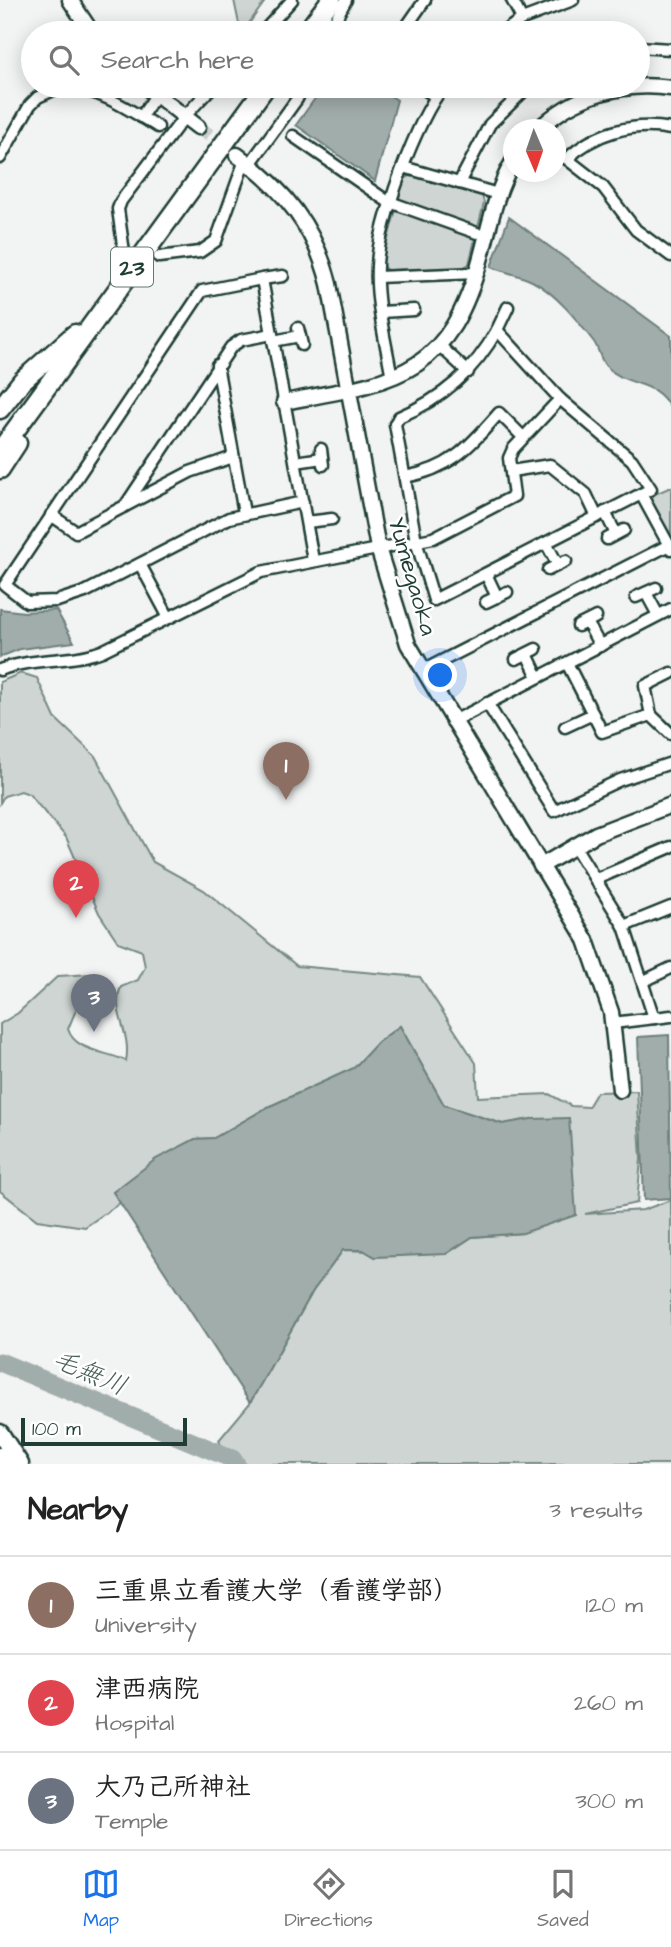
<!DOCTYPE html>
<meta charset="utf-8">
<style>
body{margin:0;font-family:"Architects Daughter","Klee One",sans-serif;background:#f2f2f2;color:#222}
.compass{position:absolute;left:503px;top:119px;width:63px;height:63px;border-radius:50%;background:#fff;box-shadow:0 4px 18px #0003;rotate:178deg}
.scale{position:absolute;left:21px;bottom:18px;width:166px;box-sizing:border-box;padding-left:7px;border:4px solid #1f3d34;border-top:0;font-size:19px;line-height:24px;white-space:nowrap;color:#1f3d34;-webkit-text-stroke:5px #fff;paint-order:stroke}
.you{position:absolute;left:441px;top:676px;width:24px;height:24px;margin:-18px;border:5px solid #fff;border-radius:50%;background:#1a73e8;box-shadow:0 0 0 10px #1a73e833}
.badge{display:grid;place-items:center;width:46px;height:46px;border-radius:50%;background:#1a73e8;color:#fff;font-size:23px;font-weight:700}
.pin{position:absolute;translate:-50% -58px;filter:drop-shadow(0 2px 4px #0008)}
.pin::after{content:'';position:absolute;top:37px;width:24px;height:21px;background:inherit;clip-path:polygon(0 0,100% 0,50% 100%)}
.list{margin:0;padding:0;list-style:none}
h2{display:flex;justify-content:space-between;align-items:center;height:91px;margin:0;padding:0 28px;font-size:30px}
h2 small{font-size:23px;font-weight:400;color:#767676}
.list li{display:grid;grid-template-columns:46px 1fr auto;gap:21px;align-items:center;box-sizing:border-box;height:98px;padding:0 28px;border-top:2px solid #e0e0e0}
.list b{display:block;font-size:26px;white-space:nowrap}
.list p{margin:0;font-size:23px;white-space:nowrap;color:#767676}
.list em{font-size:23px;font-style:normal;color:#767676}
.icon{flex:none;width:38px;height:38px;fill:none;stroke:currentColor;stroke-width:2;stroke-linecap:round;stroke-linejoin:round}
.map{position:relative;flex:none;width:671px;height:1464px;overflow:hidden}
.search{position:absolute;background:#fff;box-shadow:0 4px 18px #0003;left:21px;right:21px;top:21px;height:77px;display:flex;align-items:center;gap:18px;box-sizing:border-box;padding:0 24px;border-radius:38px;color:#767676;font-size:26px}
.sheet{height:385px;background:#fff}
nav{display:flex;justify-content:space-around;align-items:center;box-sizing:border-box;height:98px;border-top:2px solid #e0e0e0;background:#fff;font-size:19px;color:#767676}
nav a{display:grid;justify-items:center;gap:4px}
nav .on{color:#1a73e8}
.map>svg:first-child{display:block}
</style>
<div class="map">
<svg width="671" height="1464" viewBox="0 0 671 1464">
<rect width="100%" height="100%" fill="#f2f3f3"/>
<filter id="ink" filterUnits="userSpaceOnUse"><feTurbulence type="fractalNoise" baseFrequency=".0143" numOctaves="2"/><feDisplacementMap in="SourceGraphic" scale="14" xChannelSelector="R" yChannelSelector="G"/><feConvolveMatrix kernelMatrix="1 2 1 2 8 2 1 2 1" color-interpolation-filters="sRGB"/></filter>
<g filter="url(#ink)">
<g fill="#ced5d3" stroke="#768984" stroke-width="2">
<path d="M234,0h32l-19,26 -8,-2z"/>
<path d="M412,175l70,20 2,8 -15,61 -7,4 -75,2 -6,-5 23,-86z"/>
<path d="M671,487v49l-7,-6 -16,-33z"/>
<path d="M21,673l16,5 18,40 40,38 58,106 51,28 93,76 123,11 56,86 2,34 71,-3 22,12 17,1 9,-15 40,-1 4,68 -4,44 -52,11 58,-4 28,-10v264h-443l-9,-24 31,-37 63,-112 30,-41 103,4 26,-17 51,-4 8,-114 -28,5 -59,-19 -44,-79 -22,16 -24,26 -86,39 -54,31 -19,1 -82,53 7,11 -35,24 -48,-7 -37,-29v-167l18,-11 40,-37 33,-2 -23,55c7,23 39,22 58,32 6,-29 -16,-50 -5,-74l17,-7 7,-13 -3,-16 -24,-9 -19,-29 -33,-76 -37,-43 -8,-3 -17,5 -4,7v-121z"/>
</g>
<g fill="#a1adaa" stroke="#6d807b" stroke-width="2">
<path d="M324,86h51l22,14 -22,81 -79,-56z"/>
<path d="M509,217l162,119v73c-17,-32 -43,-20 -65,-43 -6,-6 -7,-17 -12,-24 -16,-21 -38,-49 -62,-61 -12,-6 -28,-9 -41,-14z"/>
<path d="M0,609l24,3 32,-2 18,32 -54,7 -20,8z"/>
<path d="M400,1026l44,79 58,19 29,-5 38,-1 7,97 -53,18 -51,4 -26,17 -71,3 -12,-7h-20l-30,41 -63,112 -137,-211 43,-33 39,-20 19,-1 54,-31 86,-39 24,-26z"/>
<path d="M669,1035l2,163 -27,2 -6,-163z"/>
</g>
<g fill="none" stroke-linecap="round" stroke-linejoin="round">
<path stroke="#a1adaa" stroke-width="19" d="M0,1362l233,97 3,5"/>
<path stroke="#c8cfcd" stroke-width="14" stroke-dasharray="14 7" stroke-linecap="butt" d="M198,127l39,28"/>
<defs>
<g id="street">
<path d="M512,0l10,19"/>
<path d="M262,33l30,-33"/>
<path d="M328,33l18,-33"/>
<path d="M402,33l23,-33"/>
<path d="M502,33l20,-14 51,-19"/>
<path d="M638,47l33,2"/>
<path d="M419,86l16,10"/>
<path d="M63,87c33,0 67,23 95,40"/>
<path d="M141,117l15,-22"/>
<path d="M671,129c-38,-7 -76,3 -104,30l36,28 33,43 35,26"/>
<path d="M293,136l94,65 90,32"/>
<path d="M0,158l30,-53 8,-8 25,-11"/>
<path d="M250,164l47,-65 6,-13"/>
<path d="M403,167l95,27"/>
<path d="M459,183l31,-59 39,-38"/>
<path d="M159,257l41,-5 16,-11 29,-81"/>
<path d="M127,274l-9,-65 3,-8 64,-85 28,-30"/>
<path d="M377,277l100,-4"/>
<path d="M262,279l21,-3"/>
<path d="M381,312l33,-2"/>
<path d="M298,328l4,17"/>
<path d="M497,330l63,69 72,61 19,29 -217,111 -18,-59 -21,-117 4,-7c43,-18 75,-45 98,-87z"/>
<path d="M497,330l11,-23"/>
<path d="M273,341l27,-5"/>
<path d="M440,346l28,26"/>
<path d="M217,365l27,148"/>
<path d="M392,378c-6,-36 -17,-75 -15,-112 1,-42 40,-148 67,-180"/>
<path d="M321,449l2,16"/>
<path d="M233,457l-43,15 -65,34 106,-159 10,-7 31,-6"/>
<path d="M296,462l26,-4"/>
<path d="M511,471l39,-6 36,29 11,23"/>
<path d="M405,477c46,-8 64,-30 94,-64l24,24"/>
<path d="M641,494l30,55"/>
<path d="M303,502l-74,16 -144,74 -28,9 -30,1 -22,-17 197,-294 60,-12 51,281"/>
<path d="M605,512l11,22"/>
<path d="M51,515l25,17 49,-26"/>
<path d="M307,522l25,-3"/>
<path d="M607,539l17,-9"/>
<path d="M546,543l12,22"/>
<path d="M140,564l29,54"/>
<path d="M548,570l18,-9"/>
<path d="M486,574l11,23"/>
<path d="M646,593l12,22"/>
<path d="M636,597l20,-9"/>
<path d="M486,602l21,-10"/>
<path d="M587,622l13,24"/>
<path d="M578,626l18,-9"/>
<path d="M527,654l11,23"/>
<path d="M516,659l20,-10"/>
<path d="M567,663l35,69 49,-17 20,19"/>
<path d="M0,670c33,-13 69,-7 102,-19l159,-79 172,-34 81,-42 -5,-38 4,-9 47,-50"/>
<path d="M422,671l247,-126"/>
<path d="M487,703l67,108 66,-31 51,-17"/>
<path d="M651,715l-6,-29 26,-13"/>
<path d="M452,722l219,-113"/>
<path d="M565,727l28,-13"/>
<path d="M574,845l50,81 30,92"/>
<path d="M596,879l75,-32"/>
<path d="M624,926l47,-19"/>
<path d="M644,981l27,-13"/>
<path d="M613,1023l58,-7"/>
</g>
<g id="secondary">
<path d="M70,0l22,33"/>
<path d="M145,86l53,41"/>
<path d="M538,130c35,-35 85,-49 133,-42"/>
<path d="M237,155c47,34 78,72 92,129l49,264 30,96 178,296 25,72 9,78"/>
<path d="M284,402c112,-21 164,-24 197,-145 9,-33 15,-67 33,-97"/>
<path d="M541,866l55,-32 75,-29"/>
</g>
<g id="primary">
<path d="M0,1433l20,31"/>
<path d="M0,1456l5,8"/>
</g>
<g id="highway">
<path d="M306,33l25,-33"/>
<path d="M0,409l22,-28 53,-47"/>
<path d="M0,451l266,-365"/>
<path d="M0,469l17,-26"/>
</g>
</defs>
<use href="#street" stroke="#1f3d34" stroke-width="15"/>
<use href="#secondary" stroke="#1f3d34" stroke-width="19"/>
<use href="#primary" stroke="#1f3d34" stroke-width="21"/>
<use href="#highway" stroke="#1f3d34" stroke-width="23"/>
<use href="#street" stroke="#fff" stroke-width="10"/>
<use href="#secondary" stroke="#fff" stroke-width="14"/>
<use href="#primary" stroke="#fff" stroke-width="16"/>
<use href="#highway" stroke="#fff" stroke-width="18"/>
</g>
</g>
<g text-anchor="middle" stroke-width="5" stroke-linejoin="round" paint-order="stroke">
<rect fill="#fff" stroke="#627771" stroke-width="2" x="111" y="247.5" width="42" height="39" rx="5"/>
<g font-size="23" font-weight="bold" fill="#1f3d34">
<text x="132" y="275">23</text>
</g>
<g font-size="24" fill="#1f3d34" stroke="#fff">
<text transform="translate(413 576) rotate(74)" y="8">Yumegaoka</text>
</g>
<g font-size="26" font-style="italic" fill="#465f57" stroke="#fff">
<text transform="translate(90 1372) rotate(23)" y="9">毛無川</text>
</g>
</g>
</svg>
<svg class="compass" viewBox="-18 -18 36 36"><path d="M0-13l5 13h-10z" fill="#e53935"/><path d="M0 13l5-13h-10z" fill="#767676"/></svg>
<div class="scale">100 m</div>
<div class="you"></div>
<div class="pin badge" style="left:286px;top:800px;background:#8d6e63">1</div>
<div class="pin badge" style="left:76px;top:918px;background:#e0444e">2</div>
<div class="pin badge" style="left:94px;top:1032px;background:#6b7280">3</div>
<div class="search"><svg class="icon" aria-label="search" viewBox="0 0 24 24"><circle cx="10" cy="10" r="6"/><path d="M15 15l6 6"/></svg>Search here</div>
</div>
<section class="sheet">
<h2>Nearby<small>3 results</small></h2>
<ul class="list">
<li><span class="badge" style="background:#8d6e63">1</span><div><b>三重県立看護大学（看護学部）</b><p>University</p></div><em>120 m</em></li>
<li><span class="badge" style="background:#e0444e">2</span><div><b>津西病院</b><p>Hospital</p></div><em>260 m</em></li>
<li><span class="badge" style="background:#6b7280">3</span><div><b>大乃己所神社</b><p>Temple</p></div><em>300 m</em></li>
</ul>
</section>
<nav>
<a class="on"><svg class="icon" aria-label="map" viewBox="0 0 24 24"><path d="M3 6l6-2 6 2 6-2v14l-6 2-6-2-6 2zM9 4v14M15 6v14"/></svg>Map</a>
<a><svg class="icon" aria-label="directions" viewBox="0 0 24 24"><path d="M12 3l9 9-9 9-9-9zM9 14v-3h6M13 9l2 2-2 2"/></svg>Directions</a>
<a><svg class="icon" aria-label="saved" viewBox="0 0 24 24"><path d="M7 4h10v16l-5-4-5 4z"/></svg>Saved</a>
</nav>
